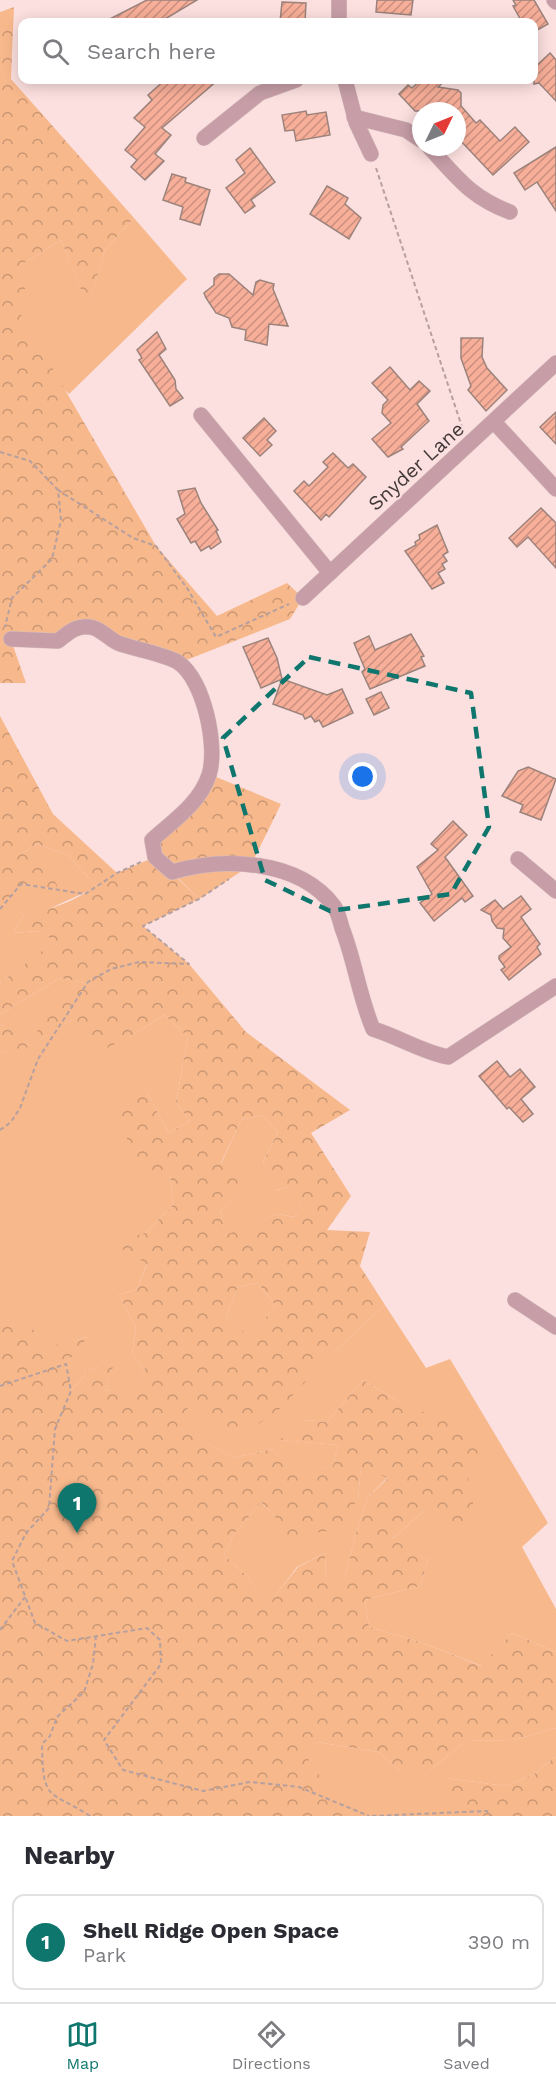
<!DOCTYPE html>
<style>
body{margin:0;font-family:"Work Sans",sans-serif;background:#f2f2f3;color:#2b2b33}
.compass{position:absolute;left:412px;top:102px;width:54px;height:54px;border-radius:50%;background:#fff;box-shadow:0 3px 15px #0003;rotate:47deg}
.you{position:absolute;left:363px;top:777px;width:21px;height:21px;margin:-15px;border:4px solid #fff;border-radius:50%;background:#1a73e8;box-shadow:0 0 0 9px #1a73e833}
.badge{display:grid;place-items:center;width:39px;height:39px;border-radius:50%;background:#0f766e;color:#fff;font-size:20px;font-weight:700}
.pin{position:absolute;translate:-50% -50px;filter:drop-shadow(0 2px 3px #0008)}
.pin::after{content:'';position:absolute;top:32px;width:21px;height:18px;background:inherit;clip-path:polygon(0 0,100% 0,50% 100%)}
.list{margin:0;padding:0;list-style:none}
h2{display:flex;justify-content:space-between;align-items:center;height:78px;margin:0;padding:0 24px;font-size:26px}
h2 small{font-size:20px;font-weight:400;color:#7c7c81}
.list li{display:grid;grid-template-columns:39px 1fr auto;gap:18px;align-items:center;box-sizing:border-box;height:96px;margin:0 12px 12px;padding:0 12px;border:2px solid #e1e1e2;border-radius:12px}
.list b{display:block;font-size:22px;white-space:nowrap}
.list p{margin:0;font-size:20px;white-space:nowrap;color:#7c7c81}
.list em{font-size:20px;font-style:normal;color:#7c7c81}
.icon{flex:none;width:33px;height:33px;fill:none;stroke:currentColor;stroke-width:2;stroke-linecap:round;stroke-linejoin:round}
.map{position:relative;flex:none;width:556px;height:1816px;overflow:hidden}
.search{position:absolute;background:#fff;box-shadow:0 3px 15px #0003;left:18px;right:18px;top:18px;height:66px;display:flex;align-items:center;gap:15px;box-sizing:border-box;padding:0 21px;border-radius:12px;color:#7c7c81;font-size:22px}
.sheet{height:186px;background:#fff}
nav{display:flex;justify-content:space-around;align-items:center;box-sizing:border-box;height:84px;border-top:2px solid #e1e1e2;background:#fff;font-size:16px;color:#7c7c81}
nav a{display:grid;justify-items:center;gap:3px}
nav .on{color:#0f766e}
.map>svg:first-child{display:block}
</style>
<div class="map">
<svg width="556" height="1816" viewBox="0 0 556 1816">
<defs>
<pattern id="forest-crowns" width="20" height="18" patternUnits="userSpaceOnUse" patternTransform="scale(1.5)"><rect width="20" height="18" fill="#f7b88c"/><path d="M2 6a3 3 0 1 1 6 0M12 15a3 3 0 1 1 6 0" fill="none" stroke="#ca9773"/></pattern>
<pattern id="building-hatch" width="6" height="6" patternUnits="userSpaceOnUse" patternTransform="scale(1.5)"><rect width="6" height="6" fill="#f8af99"/><path d="M-1 1l2-2M0 6l6-6M5 7l2-2" fill="none" stroke="#ca8f7e"/></pattern>
</defs>
<rect width="100%" height="100%" fill="#fce0df"/>
<g fill="#f7b88c">
<path d="M134,218l53,61 -118,115 -34,-33 -35,-55 24,-43 37,-23 27,66 17,-56z"/>
<path d="M37,844l31,11 29,32 -55,25 -18,2 -11,19 25,-2 18,10 -56,42v-74l21,-25 37,6 -36,-37z"/>
<path d="M251,865l-52,34 -27,-27z"/>
<path d="M60,978l36,7 -66,61 42,-26 59,16 33,-21 24,22 -12,65 14,19 -22,12 -22,-43 24,84 3,31 -28,28 2,30 -10,26 -18,6 17,33 -4,26 13,15 -13,19 -27,3 11,-35 -28,15 -17,20 -5,-27 21,-27 -39,11 -15,-19 13,40 -46,48v-364l29,-7 -11,-22 -18,2v-12z"/>
<path d="M262,1115l16,17 -15,30 14,28 30,-8 -12,35 -18,-3 -51,22 -6,-25 36,-29 -35,-18 20,-44z"/>
<path d="M258,1283l17,22 -24,34 -25,-22 12,-30z"/>
<path d="M385,1305l41,63 24,-9 98,164 -26,24 34,62v43l-44,-19 -30,33 -59,-23 -54,-16 -4,-27 55,-14 8,-26 -37,-20 34,-30 -25,-108 -37,-22 -36,42 -21,-2 -25,20 57,5 -5,21 -36,10 -25,-27 -38,9 -58,-31 13,-21 144,-53z"/>
<path d="M361,1466l27,11 -20,20 -12,36 -10,41 -20,9 -1,-30 -28,14 -31,41 -17,-30 -25,-23 10,-21 27,-32 14,14 83,-17z"/>
<path d="M556,1728v28l-22,18 -28,12 -60,-8 41,33 -6,5h-172l-5,-64 13,-10 61,10 22,18h30l36,-29 48,-1z"/>
</g>
<g fill="url(#forest-crowns)" fill-rule="evenodd">
<path d="M14,7l-3,72 123,139 -29,32 -17,57 -27,-67 -37,23 1,26 -13,10 144,247 61,70 70,-33 16,15 -13,21 -111,44 -87,-36 -34,14 -47,-1 15,43h-26v-671z"/>
<path d="M0,716l53,98 64,59 38,-16 -3,-17 57,-66 72,30 -30,61 -79,8 27,26 -56,27 46,38 57,68 104,78 -39,23 40,63 -24,34 43,2 -10,34 25,39 -52,48 -61,64 -42,20 -41,-31 -12,21 57,31 38,-9 25,26 36,-9 5,-21 -59,-5 27,-20 21,2 36,-42 37,22 68,29 14,30 -14,17 7,36 -24,21 -26,-25 -33,29 36,21 -8,26 -55,14 4,27 54,16 58,23 31,-33 44,19v76l-42,12 -48,1 -36,29h-30l-22,-18 -61,-10 -13,11 43,63h-347v-511l20,30 13,-6 15,18 40,-10 -22,27 5,27 17,-20 29,-16 -12,36 27,-4 13,-18 -13,-15 4,-26 -17,-33 18,-6 10,-25 -35,-21 33,-10 28,-28 -3,-31 -29,-2 -15,-36 -10,-43 30,-3 22,43 22,-12 -14,-19 12,-65 -24,-22 -33,21 -24,12 -35,-28 -43,27 -29,6v-27l18,-3 11,23c20,-35 24,-49 66,-61l-35,-7 -60,36v-31l55,-42 -17,-10 -25,2 11,-19c25,-3 51,-13 72,-28l-28,-31 -31,-11 -15,9 26,13 11,24 -38,-6 -21,25zM262,1115l16,17 -15,30 13,28 30,-7 -11,34 -18,-3 -51,21 -6,-24 37,-29 -36,-19 20,-43zM258,1283l17,22 -24,33 -25,-21 12,-30zM361,1467l27,11 -20,19 -12,36 -10,41 -20,8 -1,-29 -27,14 -32,40 -17,-29 -25,-23 10,-21 27,-32 14,14 8,21 53,-7 22,-31z"/>
<path d="M556,1756v60h-75l5,-5 -33,1 -7,-34 60,8 28,-12z"/>
</g>
<g fill="url(#building-hatch)" stroke="#9b837c" stroke-width="1.5">
<path d="M147,0h50l-37,22h-56z"/>
<path d="M377,0h36l-2,15 -35,-3z"/>
<path d="M513,0h21l14,24 -14,8v-10h-12l-9,-16 3,-1z"/>
<path d="M282,2l24,1 -1,19h-25z"/>
<path d="M550,53l6,7v41l-17,-18 -5,1v-16z"/>
<path d="M165,80h53l-56,48 9,7 -16,19 9,7 -19,19 -14,-13 6,-7 -12,-10 20,-23 -11,-9 18,-18 -4,-5z"/>
<path d="M421,80h25l-8,7 20,3 3,3v13l15,17 4,-3 20,21 15,-14 14,15 -36,33 -36,-38v-26h-42l-16,-17 9,-9 4,3z"/>
<path d="M306,111l1,4 19,-3 4,23 -34,6 -2,-11 -9,1 -3,-16z"/>
<path d="M556,147v64l-19,-29 -12,8 -11,-17z"/>
<path d="M250,148l25,34 -24,18 4,6 -10,7 -19,-25 19,-15 -9,-13z"/>
<path d="M172,174l14,4 -1,4 25,8 -10,35 -20,-6 3,-12 -20,-7z"/>
<path d="M327,186l21,12 -3,6 16,14 -12,21 -39,-25z"/>
<path d="M219,274h10l24,21 3,-13 4,-2 14,4 -1,5 15,37 -19,-2 -2,21 -22,-5 1,-10 -14,-3 -3,-9 -13,-5 -10,-15 -2,-5 10,-8v-7z"/>
<path d="M157,332l9,17 -7,6 16,25 1,9 7,9 -13,8 -31,-46 3,-2 -5,-8z"/>
<path d="M461,338h22l-1,19 5,11 20,22 -21,21 -18,-21 3,-4 -10,-28z"/>
<path d="M390,367l20,23 9,-9 11,10 -13,13 12,17 -28,26 2,2 -15,8 -16,-18 19,-16 -9,-10 1,-8 5,-5 -16,-17z"/>
<path d="M556,412v32l-16,-17z"/>
<path d="M264,418l12,13 -9,9 5,5 -12,11 -17,-18z"/>
<path d="M333,453l15,15 5,-4 13,13 -37,40 -3,-3 -5,6 -27,-29 10,-10 5,5 19,-19 -5,-5z"/>
<path d="M195,488l6,15 17,27 -2,1 5,11 -10,7 -2,-3 -8,5 -6,-10 -4,2 -14,-24 8,-5 -7,-23z"/>
<path d="M541,508l15,15v45l-28,-31 -11,10 -8,-9z"/>
<path d="M437,525l11,27 -5,3 4,6 -5,3 3,5 -7,4 6,10 -12,6 -27,-38 11,-6 -1,-3 5,-3 -1,-4z"/>
<path d="M411,634l13,22 -3,1 4,9 -55,23 -8,-17 3,-3 -11,-26 15,-7 6,14z"/>
<path d="M268,638l9,20 5,21 45,16 15,-6 11,24 -30,14 -4,-7 -4,2 -4,-6 -6,3 -2,-4 -30,-11 9,-25 -21,9 -18,-41z"/>
<path d="M381,692l8,16 -15,7 -8,-16z"/>
<path d="M528,767l28,12 -15,41 -21,-8 3,-7 -21,-9 16,-25z"/>
<path d="M453,821l14,14 -22,22 28,39 -8,6 -3,-4 -28,23 -14,-18 12,-9 -15,-27 21,-17 -7,-6z"/>
<path d="M521,896l10,13 -10,8 19,27 -3,3 4,7 -32,26 -8,-10 4,-3 -6,-8v-3l12,-9 -8,-9 1,-9 -7,-1 -5,-7 -1,-6 -10,-5 14,-10 8,9z"/>
<path d="M497,1061l13,16 10,-8 15,18 -14,12 12,15 -10,8 -14,-15 -2,2 -28,-33z"/>
</g>
<g fill="none" stroke-linecap="round" stroke-linejoin="round">
<defs>
<g id="minor">
<path d="M339,0v22"/>
<path d="M554,0l2,2"/>
<path d="M345,80l11,42 15,32"/>
<path d="M354,117l52,13 15,10"/>
<path d="M204,138l56,-45 36,-13"/>
<path d="M429,147c28,30 41,50 81,65"/>
<path d="M201,415l129,158"/>
<path d="M495,423l61,66"/>
<path d="M303,598l253,-235"/>
<path d="M11,639l47,2c10,-8 18,-16 32,-14 10,1 19,12 28,16 15,6 50,12 61,20 25,17 39,84 30,112 -9,28 -36,46 -57,65l3,17 17,15c52,-15 126,-13 162,34 4,6 6,15 8,22 13,33 17,68 31,101 26,8 49,23 75,28l108,-71"/>
<path d="M518,859l38,32"/>
<path d="M515,1300l41,27"/>
</g>
</defs>
<use href="#minor" stroke="#d7bfbe" stroke-width="16"/>
<g stroke="#b6a09f" stroke-width="2" stroke-dasharray="4.5 3" stroke-linecap="butt">
<path d="M376,168l87,262"/>
<path d="M0,452l30,9 28,29 3,30 -9,39 -40,39 -7,29"/>
<path d="M58,490l75,48 23,8 31,42 29,49 73,-33"/>
<path d="M0,909l21,-25 64,10 32,-21 26,-12"/>
<path d="M0,1130l11,-8 9,-14 18,-49 50,-77 23,-13 28,-7 50,2 -46,-38 56,-27 30,-20"/>
<path d="M0,1386l66,-22 5,27 -16,38 -6,79 -23,25 -14,28 23,62 32,18 80,-13 13,12 1,24 -57,76 19,30 80,21 47,-9 49,5 70,29"/>
<path d="M0,1630l25,-33"/>
<path d="M90,1816c-42,-27 -47,-13 -48,-72l8,-8 7,-19 27,-25 9,-28 3,-28"/>
<path d="M372,1816l115,-5 3,5"/>
</g>
<use href="#minor" stroke="#c79ea8" stroke-width="15"/>
</g>
<path fill="none" stroke="#0f766e" stroke-width="4.5" stroke-dasharray="12 8" stroke-linejoin="round" d="M309,657l162,36 18,134 -38,67 -121,17 -65,-31 -42,-142z"/>
<g text-anchor="middle" stroke-width="4.5" stroke-linejoin="round" paint-order="stroke">
<g font-size="20" fill="#443939" stroke="#fce0df">
<text transform="translate(416 466) rotate(-42)" y="7">Snyder Lane</text>
</g>
</g>
</svg>
<svg class="compass" viewBox="-18 -18 36 36"><path d="M0-13l5 13h-10z" fill="#e53935"/><path d="M0 13l5-13h-10z" fill="#7c7c81"/></svg>
<div class="you"></div>
<div class="pin badge" style="left:77px;top:1533px">1</div>
<div class="search"><svg class="icon" aria-label="search" viewBox="0 0 24 24"><circle cx="10" cy="10" r="6"/><path d="M15 15l6 6"/></svg>Search here</div>
</div>
<section class="sheet">
<h2>Nearby<small></small></h2>
<ul class="list">
<li><span class="badge">1</span><div><b>Shell Ridge Open Space</b><p>Park</p></div><em>390 m</em></li>
</ul>
</section>
<nav>
<a class="on"><svg class="icon" aria-label="map" viewBox="0 0 24 24"><path d="M3 6l6-2 6 2 6-2v14l-6 2-6-2-6 2zM9 4v14M15 6v14"/></svg>Map</a>
<a><svg class="icon" aria-label="directions" viewBox="0 0 24 24"><path d="M12 3l9 9-9 9-9-9zM9 14v-3h6M13 9l2 2-2 2"/></svg>Directions</a>
<a><svg class="icon" aria-label="saved" viewBox="0 0 24 24"><path d="M7 4h10v16l-5-4-5 4z"/></svg>Saved</a>
</nav>
